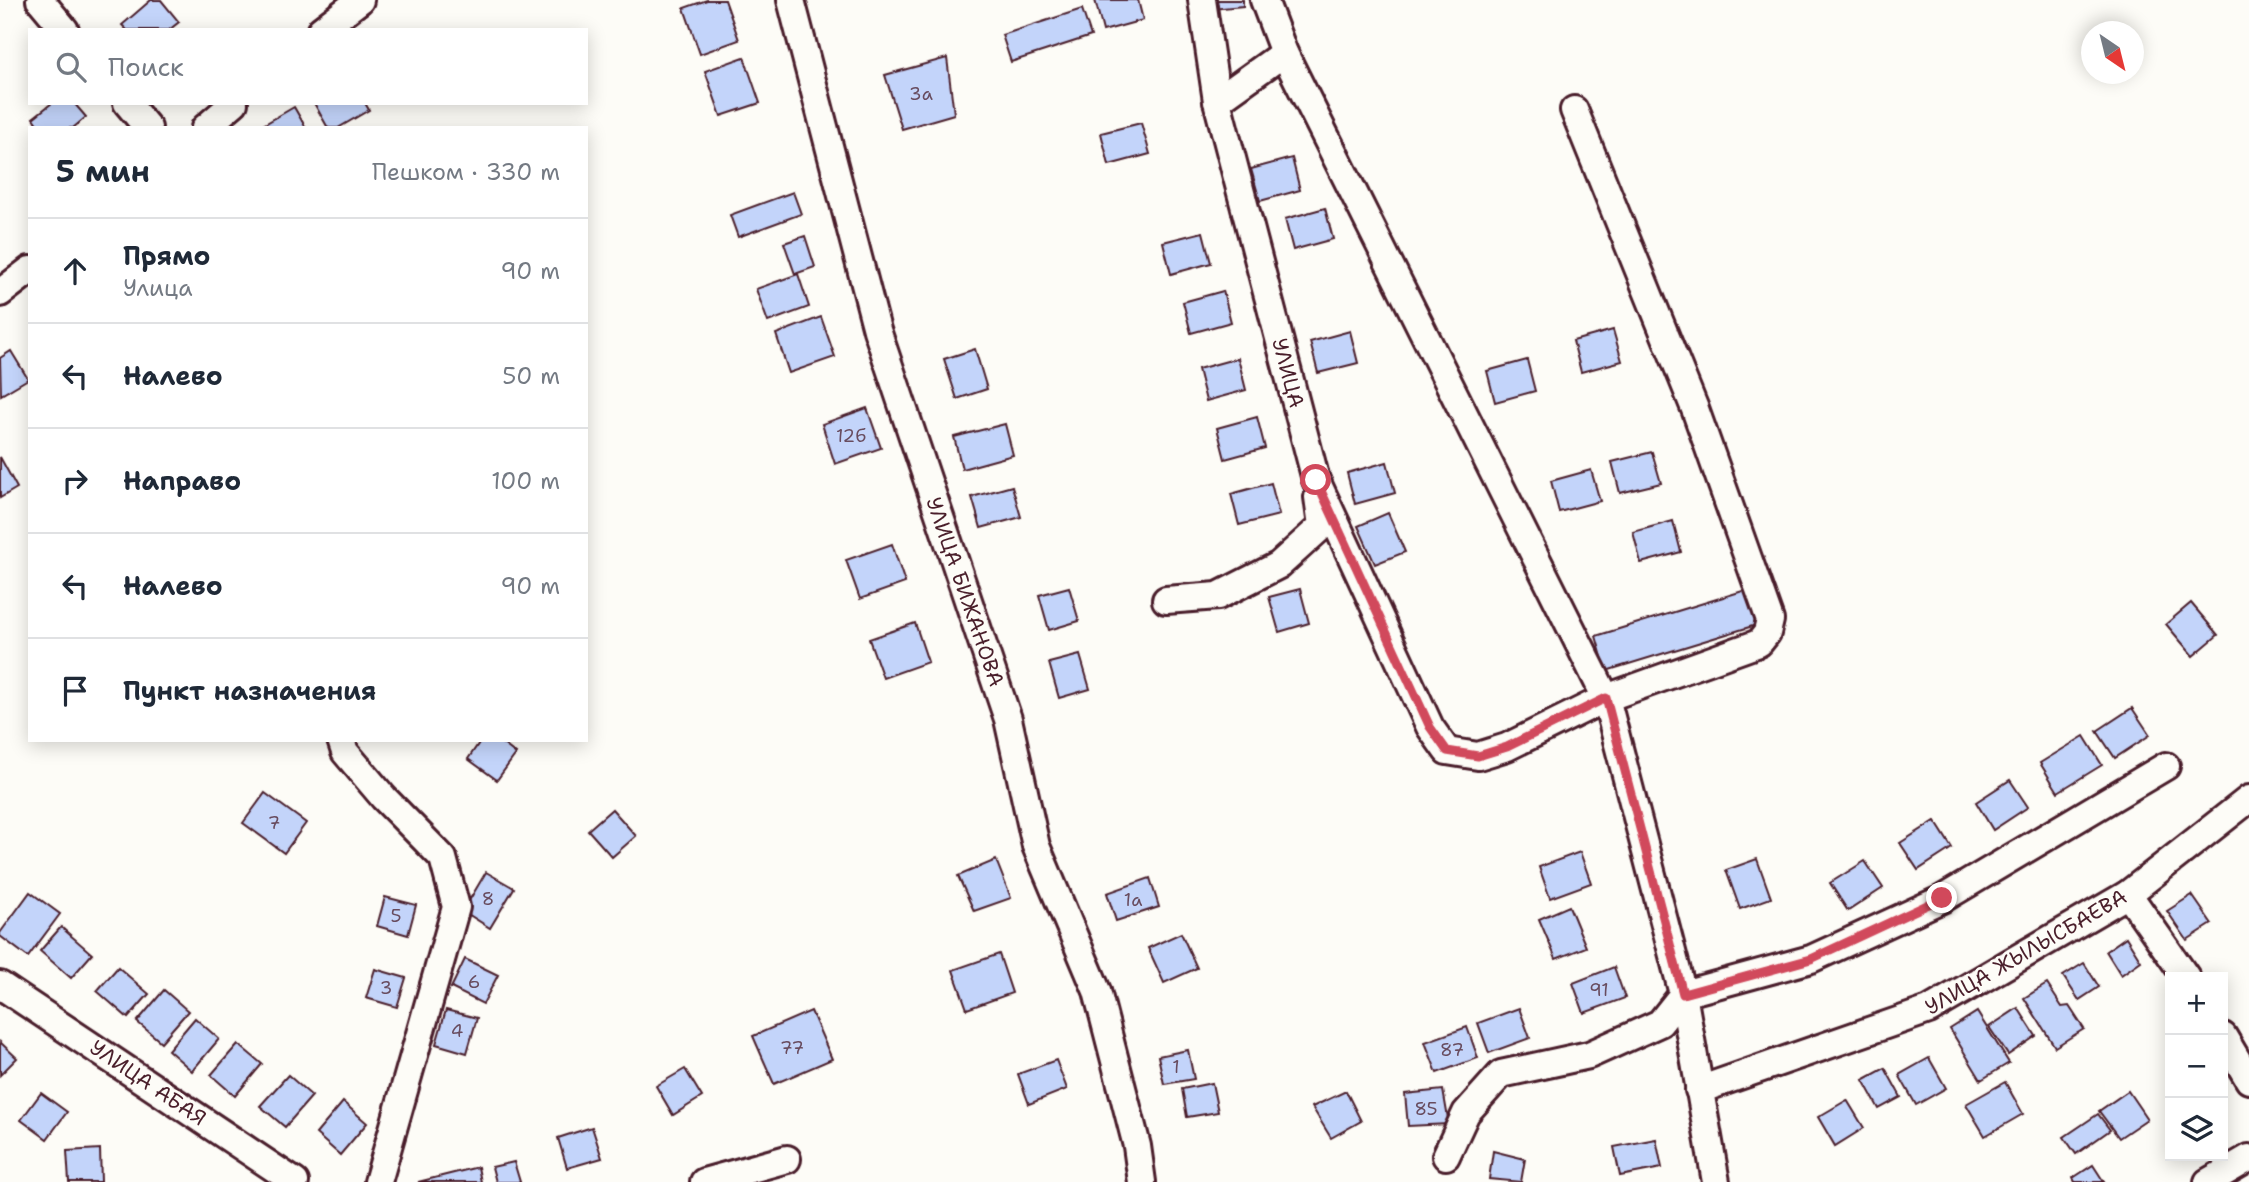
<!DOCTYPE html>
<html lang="ru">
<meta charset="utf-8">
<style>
body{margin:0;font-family:"Shantell Sans",sans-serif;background:#f6f6f7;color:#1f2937}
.controls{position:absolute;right:21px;bottom:21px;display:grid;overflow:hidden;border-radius:0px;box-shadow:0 4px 18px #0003}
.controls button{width:63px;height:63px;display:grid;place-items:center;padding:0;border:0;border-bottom:2px solid #e0e1e3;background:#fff;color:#1f2937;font:35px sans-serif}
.compass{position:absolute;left:2081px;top:21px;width:63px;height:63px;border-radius:50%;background:#fff;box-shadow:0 4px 18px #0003;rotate:145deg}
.stop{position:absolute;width:21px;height:21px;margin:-16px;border:5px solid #d1495b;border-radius:50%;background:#fff}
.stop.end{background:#d1495b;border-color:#fff;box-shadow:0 2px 7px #0008}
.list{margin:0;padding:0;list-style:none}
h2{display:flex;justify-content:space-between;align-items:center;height:91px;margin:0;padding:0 28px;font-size:30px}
h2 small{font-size:23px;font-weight:400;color:#747a83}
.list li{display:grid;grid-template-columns:46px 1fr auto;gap:21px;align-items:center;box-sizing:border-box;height:105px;padding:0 28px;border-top:2px solid #e0e1e3}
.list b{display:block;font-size:26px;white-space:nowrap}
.list p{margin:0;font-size:23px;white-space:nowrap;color:#747a83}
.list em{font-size:23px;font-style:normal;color:#747a83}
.icon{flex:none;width:38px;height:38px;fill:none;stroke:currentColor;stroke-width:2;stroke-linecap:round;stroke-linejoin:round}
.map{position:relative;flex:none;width:2249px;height:1182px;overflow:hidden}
.search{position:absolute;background:#fff;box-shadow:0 4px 18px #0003;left:28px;top:28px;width:560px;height:77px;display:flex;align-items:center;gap:18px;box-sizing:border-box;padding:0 24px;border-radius:0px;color:#747a83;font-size:26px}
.panel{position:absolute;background:#fff;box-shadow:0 4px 18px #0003;left:28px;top:126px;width:560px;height:616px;border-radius:0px}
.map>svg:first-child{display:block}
</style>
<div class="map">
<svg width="2249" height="1182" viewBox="0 0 2249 1182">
<rect width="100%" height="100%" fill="#fdfcf7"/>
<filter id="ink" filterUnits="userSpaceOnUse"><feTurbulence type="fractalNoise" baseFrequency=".0143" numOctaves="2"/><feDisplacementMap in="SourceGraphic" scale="14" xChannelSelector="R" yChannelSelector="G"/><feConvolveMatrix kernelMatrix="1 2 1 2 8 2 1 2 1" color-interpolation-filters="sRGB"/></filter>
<g filter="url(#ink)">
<g fill="#c3d4fa" stroke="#4a1f2b" stroke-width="2">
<path d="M151,0h10l18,22 -10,8h-42l-5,-5z"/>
<path d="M707,0h18l14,40 -39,14 -16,-46z"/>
<path d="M1095,0h43l5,20 -40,11z"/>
<path d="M1212,0h31v6l-31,3z"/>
<path d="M1082,9l9,27 -80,26 -9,-27z"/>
<path d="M744,57l16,46 -39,13 -16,-45z"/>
<path d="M947,58l7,56 -52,15 -17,-54z"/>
<path d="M52,103h22l12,14 -13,11h-33l-7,-10z"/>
<path d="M314,103h51l4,7 -31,18h-10z"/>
<path d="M294,107l12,21h-48z"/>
<path d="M1141,123l9,31 -41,11 -8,-32z"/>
<path d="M1292,158l8,32 -40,11 -9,-32z"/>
<path d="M793,192l8,22 -63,23 -8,-22z"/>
<path d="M1325,208l8,31 -40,11 -8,-31z"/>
<path d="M1203,232l8,31 -40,11 -8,-32z"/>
<path d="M805,236l10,31 -20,7 -11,-31z"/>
<path d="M798,274l11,33 -41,15 -12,-33z"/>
<path d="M1223,291l8,31 -40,11 -8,-31z"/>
<path d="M821,317l14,40 -46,16 -13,-39z"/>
<path d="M1613,330l9,31 -41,11 -8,-31z"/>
<path d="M1350,331l8,32 -40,10 -8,-31z"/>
<path d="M975,349l12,40 -30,10 -13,-40z"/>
<path d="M11,351l17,28 -27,16 -1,-37z"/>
<path d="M1238,358l8,32 -40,11 -8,-32z"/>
<path d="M1527,360l8,31 -40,11 -8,-31z"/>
<path d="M867,408l14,40 -46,16 -13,-40z"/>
<path d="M1257,417l8,31 -40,11 -8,-31z"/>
<path d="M1005,424l8,31 -51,14 -8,-32z"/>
<path d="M1652,452l9,31 -41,10 -8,-31z"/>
<path d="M0,457l17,31 -17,10z"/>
<path d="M1387,462l8,31 -40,11 -8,-31z"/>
<path d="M1591,470l9,31 -41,11 -8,-31z"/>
<path d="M1271,483l8,32 -40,10 -8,-31z"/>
<path d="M1012,486l9,31 -40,11 -9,-31z"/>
<path d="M1388,513l17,39 -30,12 -17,-38z"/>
<path d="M1673,521l8,31 -40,11 -8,-31z"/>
<path d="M892,544l13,39 -45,16 -14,-39z"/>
<path d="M1069,587l10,34 -30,9 -10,-35z"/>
<path d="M1300,589l9,34 -30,9 -10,-35z"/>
<path d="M1746,590l10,35 -150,46 -10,-35z"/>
<path d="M2191,603l27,32 -25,21 -27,-32z"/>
<path d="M915,623l13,39 -45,16 -14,-39z"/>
<path d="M1080,655l10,34 -31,9 -10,-35z"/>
<path d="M2132,708l18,27 -35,23 -18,-27z"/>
<path d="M2084,736l18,29 -44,27 -18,-29z"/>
<path d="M481,740h17l18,14 -19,26 -29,-21z"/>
<path d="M2010,780l18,27 -35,23 -17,-28z"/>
<path d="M265,793l41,30 -22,30 -41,-30z"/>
<path d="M612,809l24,27 -24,21 -24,-27z"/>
<path d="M1935,821l17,27 -34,22 -18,-27z"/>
<path d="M1580,852l11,31 -41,15 -11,-31z"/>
<path d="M1757,859l14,39 -31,11 -14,-39z"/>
<path d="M996,860l15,38 -37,13 -16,-35z"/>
<path d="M1865,861l18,27 -35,23 -18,-28z"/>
<path d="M486,872l28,16 -24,40 -27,-17z"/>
<path d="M1150,878l9,29 -43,14 -9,-28z"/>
<path d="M30,892l30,22 -32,43 -28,-21v-3z"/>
<path d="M2192,895l20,29 -25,16 -20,-29z"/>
<path d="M385,897l31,8 -8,30 -31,-9z"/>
<path d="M1569,906l17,41 -30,12 -17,-40z"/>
<path d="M61,927l31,27 -21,24 -31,-27z"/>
<path d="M1181,933l16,35 -33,15 -16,-35z"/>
<path d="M2126,937l15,24 -20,14 -15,-24z"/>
<path d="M999,954l13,39 -45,16 -14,-39z"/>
<path d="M465,959l33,16 -15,29 -32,-16z"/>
<path d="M2084,963l15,24 -20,13 -16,-24z"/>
<path d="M118,967l31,27 -21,24 -31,-27z"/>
<path d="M1614,967l11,31 -41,15 -11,-30z"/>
<path d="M375,969l31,9 -9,29 -31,-9z"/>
<path d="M2047,984l15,23 7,-1 15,23 -29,18 -31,-49z"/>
<path d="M164,990l24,21 -27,31 -24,-20z"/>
<path d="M1519,1008l11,30 -41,15 -11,-30z"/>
<path d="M2018,1008l18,28 -28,19 -19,-28z"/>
<path d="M446,1010l31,8 -10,35 -31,-9z"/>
<path d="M811,1011l21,48 -58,25 -21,-48z"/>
<path d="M1977,1012l32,51 -28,17 -31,-51z"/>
<path d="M195,1018l24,21 -27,32 -24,-21z"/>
<path d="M1467,1027l11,31 -41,15 -12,-31z"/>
<path d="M0,1042l17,16 -17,17z"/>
<path d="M238,1044l24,20 -27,32 -24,-21z"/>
<path d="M1188,1050l6,29 -30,5 -6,-28z"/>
<path d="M1929,1058l17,30 -30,17 -17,-30z"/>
<path d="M1056,1060l11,29 -38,15 -11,-30z"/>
<path d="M1885,1068l16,29 -22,12 -16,-29z"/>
<path d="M685,1069l17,28 -29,18 -17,-29z"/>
<path d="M288,1075l24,21 -27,31 -25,-21z"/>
<path d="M2005,1082l18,32 -38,22 -19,-32z"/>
<path d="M1212,1083l6,29 -31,5 -5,-28z"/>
<path d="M1443,1090l6,34 -41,2 -3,-32z"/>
<path d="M1346,1091l15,30 -30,17 -19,-31z"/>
<path d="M2128,1091l19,28 -28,19 -20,-27z"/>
<path d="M41,1093l26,19 -20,27 -26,-19z"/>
<path d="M1847,1100l17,28 -29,18 -17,-29z"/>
<path d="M343,1102l24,21 -27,32 -24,-21z"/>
<path d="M2098,1114l12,16 -34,24 -12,-17z"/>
<path d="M592,1127l10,31 -35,10 -9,-30z"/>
<path d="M1656,1139l6,29 -42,8 -6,-29z"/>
<path d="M100,1149l1,33h-32l-2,-31z"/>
<path d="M1493,1151l32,8 -4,23 -32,-3z"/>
<path d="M514,1162l6,20h-24l-4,-15z"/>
<path d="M2093,1165l11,17h-29l-2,-4z"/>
<path d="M478,1167l3,15h-63z"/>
</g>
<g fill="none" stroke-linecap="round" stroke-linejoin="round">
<defs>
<g id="minor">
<path d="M40,0l25,30"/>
<path d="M791,0l86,330 131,389 28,127 61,145 40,155 5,36"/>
<path d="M1202,0l15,101 99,379 114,247 17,24 31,5 29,-9 99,-49 153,-55 8,-10 3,-13 -75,-211 -121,-299"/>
<path d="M1264,0l20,53 322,645 77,296 33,188"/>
<path d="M321,30l39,-30"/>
<path d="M1217,101l67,-48"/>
<path d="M127,103l21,25"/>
<path d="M205,128l29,-25"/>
<path d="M0,293l30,-23"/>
<path d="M1166,600l52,-4 61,-31 43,-39 -4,-29"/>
<path d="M341,740l4,12 39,46 59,60 13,49 -78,275"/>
<path d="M2128,894l58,83"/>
<path d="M0,985l295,197"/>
<path d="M2223,1036l26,44"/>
<path d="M1699,1090l230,-80 199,-116 121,-95"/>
<path d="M1446,1156l20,-43 35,-39 88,-19 71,-32 23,-29 128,-35 131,-60 224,-133"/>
<path d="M704,1182l83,-23"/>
<path d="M2208,1182l41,-24"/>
</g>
</defs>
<use href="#minor" stroke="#4a1f2b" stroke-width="32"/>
<use href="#minor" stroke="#fdfcf7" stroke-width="26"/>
</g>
</g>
<g fill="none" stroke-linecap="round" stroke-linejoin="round" filter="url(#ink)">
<path stroke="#d1495b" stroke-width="9" d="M1316,480l114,247 17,24 31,5 29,-9 99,-49 77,296 128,-35 131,-61"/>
</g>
<g text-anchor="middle" stroke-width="5" stroke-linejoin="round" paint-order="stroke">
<g font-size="18" fill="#684c5f">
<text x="921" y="100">3а</text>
<text x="851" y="442">12б</text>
<text x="274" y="829">7</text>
<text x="488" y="905">8</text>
<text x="1133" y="906">1а</text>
<text x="396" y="922">5</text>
<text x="474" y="988">6</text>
<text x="386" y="994">3</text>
<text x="1599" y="996">91</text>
<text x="457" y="1037">4</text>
<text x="792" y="1054">77</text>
<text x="1452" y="1056">87</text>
<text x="1176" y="1073">1</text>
<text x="1426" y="1115">85</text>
</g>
<g font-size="21" fill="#4a1f2b" stroke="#fdfcf7">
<text transform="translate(1288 373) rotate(75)" y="7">УЛИЦА</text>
<text transform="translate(965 592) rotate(71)" y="7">УЛИЦА БИЖАНОВА</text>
<text transform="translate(2026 952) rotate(-30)" y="7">УЛИЦА ЖЫЛЫСБАЕВА</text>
<text transform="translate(148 1083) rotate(34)" y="7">УЛИЦА АБАЯ</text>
</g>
</g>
</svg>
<div class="controls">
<button>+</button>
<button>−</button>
<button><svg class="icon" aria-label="layers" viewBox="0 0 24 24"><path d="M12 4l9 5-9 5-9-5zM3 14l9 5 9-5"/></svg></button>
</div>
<svg class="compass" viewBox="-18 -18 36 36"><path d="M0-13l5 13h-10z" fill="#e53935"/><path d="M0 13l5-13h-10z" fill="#747a83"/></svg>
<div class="stop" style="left:1316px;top:480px"></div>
<div class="stop end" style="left:1942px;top:898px"></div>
<div class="search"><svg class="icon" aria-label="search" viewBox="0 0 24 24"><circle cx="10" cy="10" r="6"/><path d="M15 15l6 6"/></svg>Поиск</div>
<section class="panel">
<h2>5 мин<small>Пешком · 330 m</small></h2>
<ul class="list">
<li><svg class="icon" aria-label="ahead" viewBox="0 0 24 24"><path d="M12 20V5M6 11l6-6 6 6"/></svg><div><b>Прямо</b><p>Улица</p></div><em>90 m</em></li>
<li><svg class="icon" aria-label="left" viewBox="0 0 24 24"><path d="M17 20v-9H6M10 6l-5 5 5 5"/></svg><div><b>Налево</b></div><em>50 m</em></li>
<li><svg class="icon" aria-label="right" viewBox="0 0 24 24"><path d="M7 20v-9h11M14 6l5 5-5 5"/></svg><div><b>Направо</b></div><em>100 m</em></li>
<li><svg class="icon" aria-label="left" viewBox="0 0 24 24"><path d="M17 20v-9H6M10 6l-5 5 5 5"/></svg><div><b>Налево</b></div><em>90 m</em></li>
<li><svg class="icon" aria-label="arrive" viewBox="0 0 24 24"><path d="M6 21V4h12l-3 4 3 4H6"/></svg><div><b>Пункт назначения</b></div></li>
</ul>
</section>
</div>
